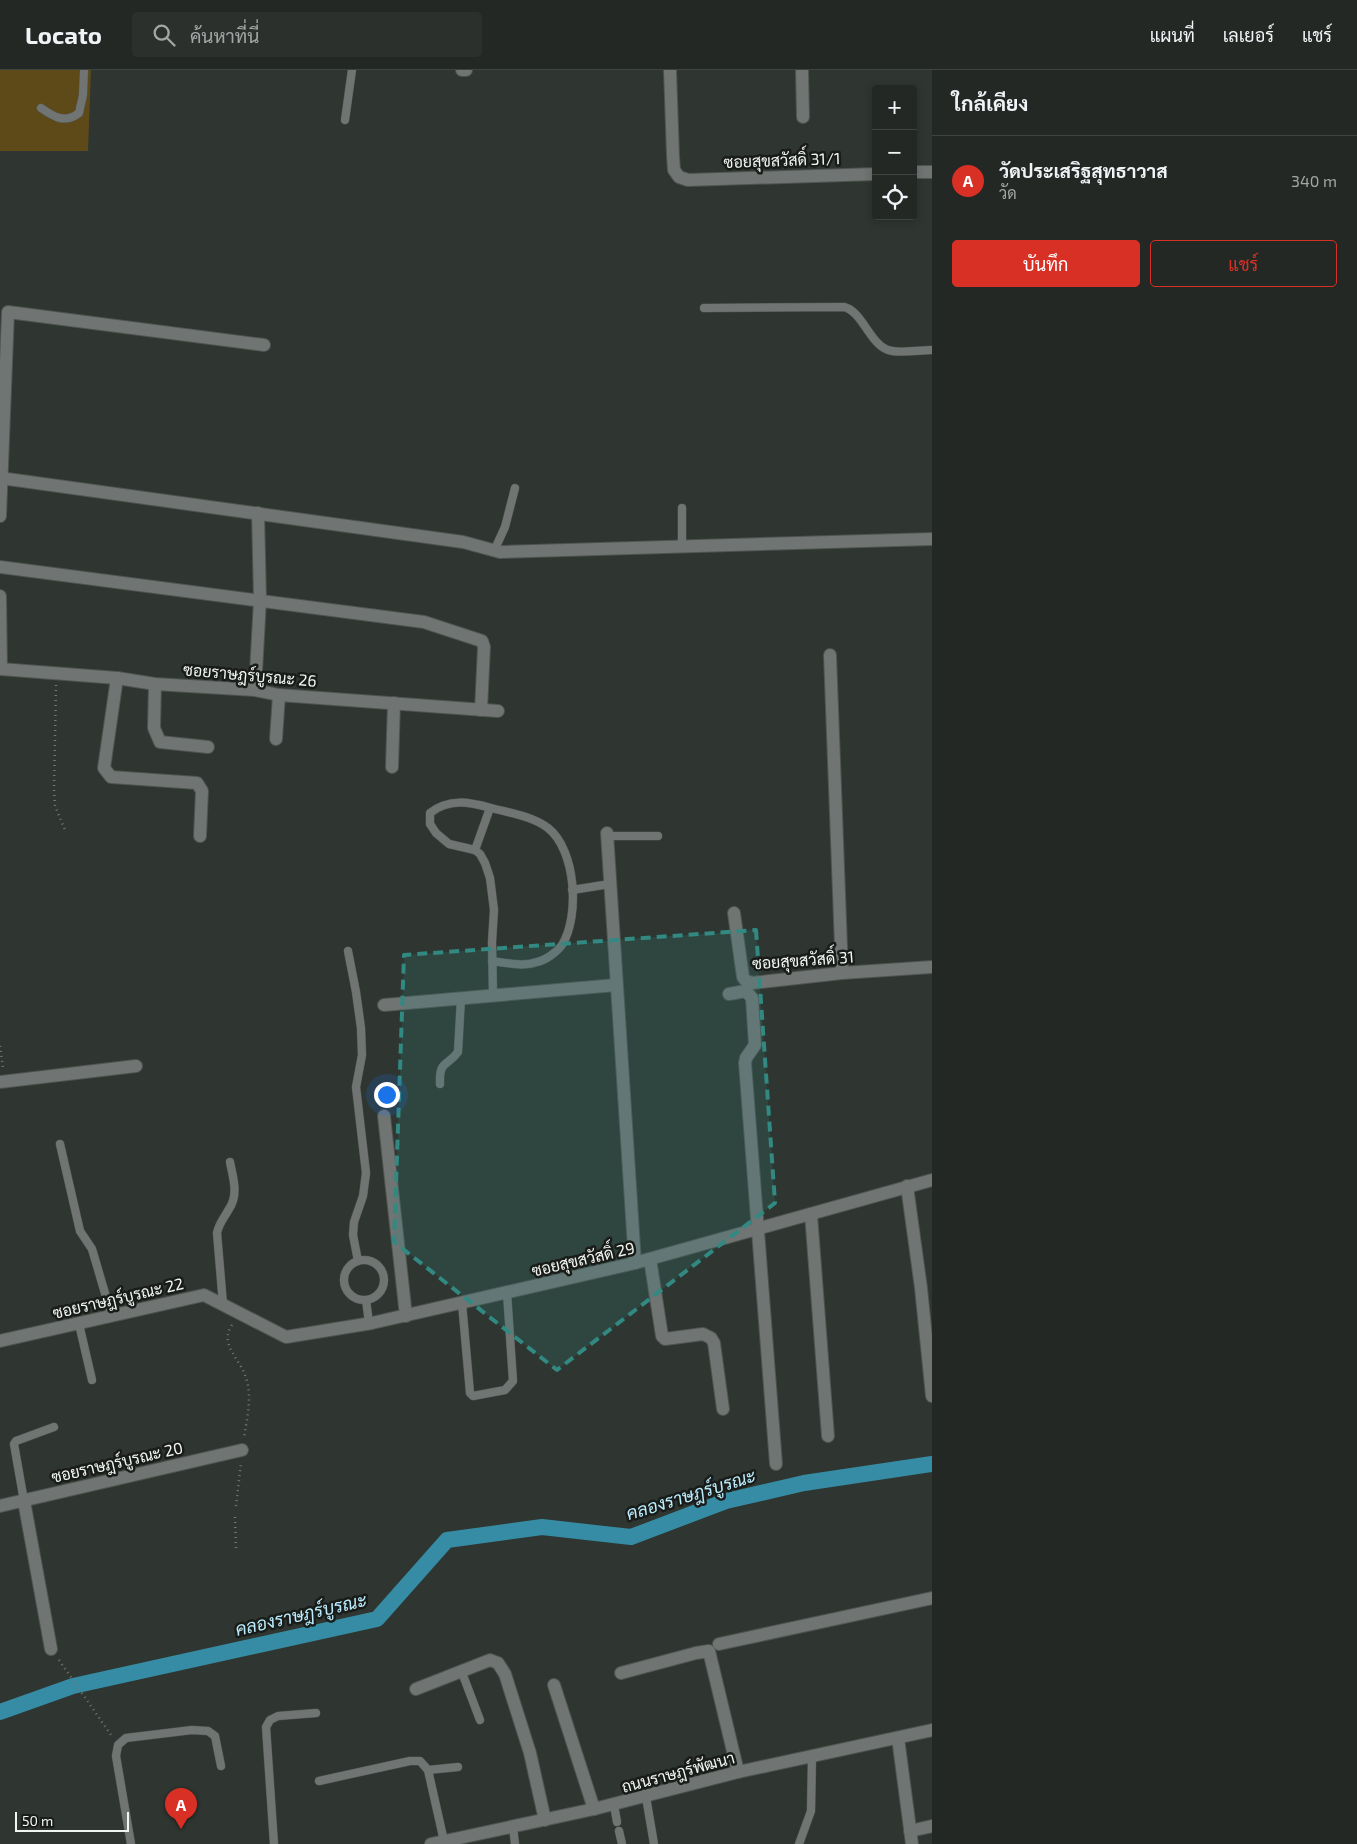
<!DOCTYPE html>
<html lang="th">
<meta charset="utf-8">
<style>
body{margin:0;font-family:"Exo 2",Sarabun,sans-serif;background:#2b302c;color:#f1f3f6}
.controls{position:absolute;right:15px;top:15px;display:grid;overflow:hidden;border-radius:5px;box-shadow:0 2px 8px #0003}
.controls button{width:45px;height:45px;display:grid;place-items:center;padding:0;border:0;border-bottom:1px solid #404441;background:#232824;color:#f1f3f6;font:25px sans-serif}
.scale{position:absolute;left:15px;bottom:12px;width:114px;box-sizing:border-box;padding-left:5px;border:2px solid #f2f6f3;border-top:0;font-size:14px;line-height:18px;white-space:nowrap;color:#f2f6f3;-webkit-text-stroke:4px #191c19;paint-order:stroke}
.you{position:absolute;left:386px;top:1024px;width:18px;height:18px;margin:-12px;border:4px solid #fff;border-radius:50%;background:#1a73e8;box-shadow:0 0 0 8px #1a73e833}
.badge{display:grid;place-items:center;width:32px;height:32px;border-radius:50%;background:#d93025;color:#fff;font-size:16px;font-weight:700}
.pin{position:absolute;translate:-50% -41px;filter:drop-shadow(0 1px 2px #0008)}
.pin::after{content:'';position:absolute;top:26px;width:18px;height:15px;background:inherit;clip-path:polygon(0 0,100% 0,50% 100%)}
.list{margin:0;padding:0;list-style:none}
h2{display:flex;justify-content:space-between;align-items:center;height:65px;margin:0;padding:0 20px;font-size:21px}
h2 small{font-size:16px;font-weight:400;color:#a3a6a6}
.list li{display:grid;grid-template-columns:32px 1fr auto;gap:15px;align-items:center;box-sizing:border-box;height:90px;padding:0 20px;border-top:1px solid #404441}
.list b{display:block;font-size:19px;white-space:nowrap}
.list p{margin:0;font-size:16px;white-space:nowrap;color:#a3a6a6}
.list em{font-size:16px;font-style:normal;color:#a3a6a6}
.actions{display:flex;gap:10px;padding:15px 20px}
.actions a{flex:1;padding:11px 0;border:1px solid #d93025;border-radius:5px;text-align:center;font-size:18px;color:#d93025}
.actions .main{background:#d93025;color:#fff}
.icon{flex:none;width:28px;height:28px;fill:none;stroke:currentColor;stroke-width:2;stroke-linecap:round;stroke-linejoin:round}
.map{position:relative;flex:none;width:932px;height:1774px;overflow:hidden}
header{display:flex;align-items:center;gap:30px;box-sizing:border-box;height:70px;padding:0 25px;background:#232824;border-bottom:1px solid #404441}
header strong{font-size:24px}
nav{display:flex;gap:28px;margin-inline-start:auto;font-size:18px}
.search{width:350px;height:45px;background:#2b302c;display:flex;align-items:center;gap:12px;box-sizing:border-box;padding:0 18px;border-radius:5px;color:#a3a6a6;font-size:19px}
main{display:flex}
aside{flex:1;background:#232824}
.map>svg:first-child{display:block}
</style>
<header>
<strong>Locato</strong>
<div class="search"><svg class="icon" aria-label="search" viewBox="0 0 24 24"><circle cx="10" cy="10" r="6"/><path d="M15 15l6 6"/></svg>ค้นหาที่นี่</div>
<nav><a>แผนที่</a><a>เลเยอร์</a><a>แชร์</a></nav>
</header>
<main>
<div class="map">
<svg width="932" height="1774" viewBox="0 0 932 1774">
<rect width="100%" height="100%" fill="#2f3530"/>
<path fill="#5e4a19" d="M0,0h91l-3,81h-88z"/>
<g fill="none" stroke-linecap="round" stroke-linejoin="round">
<path stroke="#368ca4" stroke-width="16" d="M0,1642l73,-26 304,-67 70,-79 95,-13 89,10 95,-36 78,-18 128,-19"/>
<defs>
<g id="service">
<path d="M41,38c13,9 24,16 38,5l4,-18 1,-25"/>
<path d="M345,50l7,-50"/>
<path d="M704,238l140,-1c18,4 26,37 44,43 11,4 32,0 44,0"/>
<path d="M682,477v-39"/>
<path d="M494,481l11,-24 10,-39"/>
<path d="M607,766h51"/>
<path d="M475,780l15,-42"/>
<path d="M572,820l38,-6"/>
<path d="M348,881l8,41 5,36 1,27 -6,32 10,86 -3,23 -9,26 -1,13 5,26"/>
<path d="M492,891c15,2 31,6 45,1 9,-2 20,-10 25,-17 18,-29 14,-95 -14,-117 -16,-12 -38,-15 -57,-20 -22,-6 -42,-10 -61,5v11l6,9 13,11 26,6 5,4 5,9 5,15 4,32 -2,32 1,53"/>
<path d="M440,1014c-1,-24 7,-17 18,-32l3,-54"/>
<path d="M60,1074l20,87 12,18 20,68"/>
<circle cx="364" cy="1210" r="20"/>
<path d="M366,1230l3,23"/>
<path d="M462,1233l8,90 3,3 32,-6 8,-9 -6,-88"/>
<path d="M223,1234l-6,-71c2,-10 7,-15 12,-24 10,-15 4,-31 1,-47"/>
<path d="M79,1254l13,56"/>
<path d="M24,1431l-10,-57 2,-3 38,-14"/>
<path d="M461,1600l19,50"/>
<path d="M428,1700l30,-3"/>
<path d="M319,1711l91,-20h10l8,9 16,71"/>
<path d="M646,1727l8,47"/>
<path d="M614,1735l3,17"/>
<path d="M513,1757l2,17"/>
<path d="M619,1761l3,13"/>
<path d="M131,1774l-15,-88 2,-11 8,-7 66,-8 16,1 7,5 6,30"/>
<path d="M274,1774l-8,-117 4,-7 8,-4 38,-3"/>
<path d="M799,1774l12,-33 1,-55"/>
</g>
<g id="minor">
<path d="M462,0h4"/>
<path d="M670,0l3,86 1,14 5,7 9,3 188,-6"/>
<path d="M802,0l1,47"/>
<path d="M913,102h19"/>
<path d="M0,408l463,64 37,10 432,-13"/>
<path d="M0,446l8,-204 256,33"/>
<path d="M0,497l424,55 58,19 2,6 -3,63"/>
<path d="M0,526l1,73"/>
<path d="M830,585l12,318"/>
<path d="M0,599l117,9 38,6 100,6 24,5 219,16"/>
<path d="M117,608l-13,90 7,9 86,6 5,8 -2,45"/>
<path d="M155,614l-1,44 6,14 48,5"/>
<path d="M255,620l5,-90 -2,-87"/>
<path d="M276,669l3,-44"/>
<path d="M392,697l2,-64"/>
<path d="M607,763l28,430"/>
<path d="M734,843l9,64 3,4 6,2 90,-10 90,-6"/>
<path d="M729,924l17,-3 6,7 3,47 -9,13 -1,5 31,401"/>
<path d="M384,935l232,-20"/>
<path d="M0,1012l136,-16"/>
<path d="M384,1046l22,200"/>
<path d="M907,1116l14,102 11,108"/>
<path d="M811,1144l17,222"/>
<path d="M650,1189l12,77 3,3 38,-5 8,4 3,5 9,66"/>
<path d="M0,1271l204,-46 82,42 86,-14 263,-60 297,-83"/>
<path d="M24,1431l27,148"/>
<path d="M0,1436l242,-56"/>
<path d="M719,1574l213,-46"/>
<path d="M621,1603l75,-20 13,-2 29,121"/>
<path d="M554,1615l40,124"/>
<path d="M416,1619l74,-29 8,3 7,11 25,79 15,67"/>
<path d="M898,1668l14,106"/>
<path d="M910,1761l22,-5"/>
</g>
<path id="tertiary" d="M431,1774l163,-35 144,-37 194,-42"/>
</defs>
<use href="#service" stroke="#4e544f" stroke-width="9"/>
<use href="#minor" stroke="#4e544f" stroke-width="14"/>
<use href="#tertiary" stroke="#4e544f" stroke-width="14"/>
<g stroke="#747975" stroke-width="2.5" stroke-dasharray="1 4" stroke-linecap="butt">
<path d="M56,615l-2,106 1,15 10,24"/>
<path d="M0,976l3,22"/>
<path d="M232,1255c-13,19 7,33 13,50 8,20 2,43 -1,63"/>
<path d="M236,1436l5,-43"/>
<path d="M235,1447l1,32"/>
<path d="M59,1590l52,75"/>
</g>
<use href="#service" stroke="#707574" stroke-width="8"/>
<use href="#minor" stroke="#707574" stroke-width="12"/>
<use href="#tertiary" stroke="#707574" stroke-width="12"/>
</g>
<path fill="#318982" fill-opacity="0.2" stroke="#318982" stroke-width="4" stroke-dasharray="10 6" stroke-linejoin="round" d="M756,860l19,273 -218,167 -163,-128 10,-287z"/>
<g text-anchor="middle" stroke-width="5" stroke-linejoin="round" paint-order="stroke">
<g font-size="16" fill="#f2f6f3" stroke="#191c19">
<text transform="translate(782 90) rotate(-2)" y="6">ซอยสุขสวัสดิ์ 31/1</text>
<text transform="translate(250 605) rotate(5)" y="6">ซอยราษฎร์บูรณะ 26</text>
<text transform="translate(803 890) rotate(-4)" y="6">ซอยสุขสวัสดิ์ 31</text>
<text transform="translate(583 1189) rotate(-13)" y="6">ซอยสุขสวัสดิ์ 29</text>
<text transform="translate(118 1228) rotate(-13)" y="6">ซอยราษฎร์บูรณะ 22</text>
<text transform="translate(117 1392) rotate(-13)" y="6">ซอยราษฎร์บูรณะ 20</text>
<text transform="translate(678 1702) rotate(-15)" y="6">ถนนราษฎร์พัฒนา</text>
</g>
<g font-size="18" font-style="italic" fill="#baecfd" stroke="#191c19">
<text transform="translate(691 1425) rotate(-17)" y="6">คลองราษฎร์บูรณะ</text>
<text transform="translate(301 1545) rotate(-13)" y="6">คลองราษฎร์บูรณะ</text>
</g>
</g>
</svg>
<div class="controls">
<button>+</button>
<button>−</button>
<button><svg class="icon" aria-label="locate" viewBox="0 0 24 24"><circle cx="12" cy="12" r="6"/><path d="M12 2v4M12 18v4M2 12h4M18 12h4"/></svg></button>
</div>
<div class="scale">50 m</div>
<div class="you"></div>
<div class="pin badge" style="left:181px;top:1759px">A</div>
</div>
<aside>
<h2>ใกล้เคียง<small></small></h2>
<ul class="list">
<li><span class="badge">A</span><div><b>วัดประเสริฐสุทธาวาส</b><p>วัด</p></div><em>340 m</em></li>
</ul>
<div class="actions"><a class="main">บันทึก</a><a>แชร์</a></div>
</aside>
</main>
